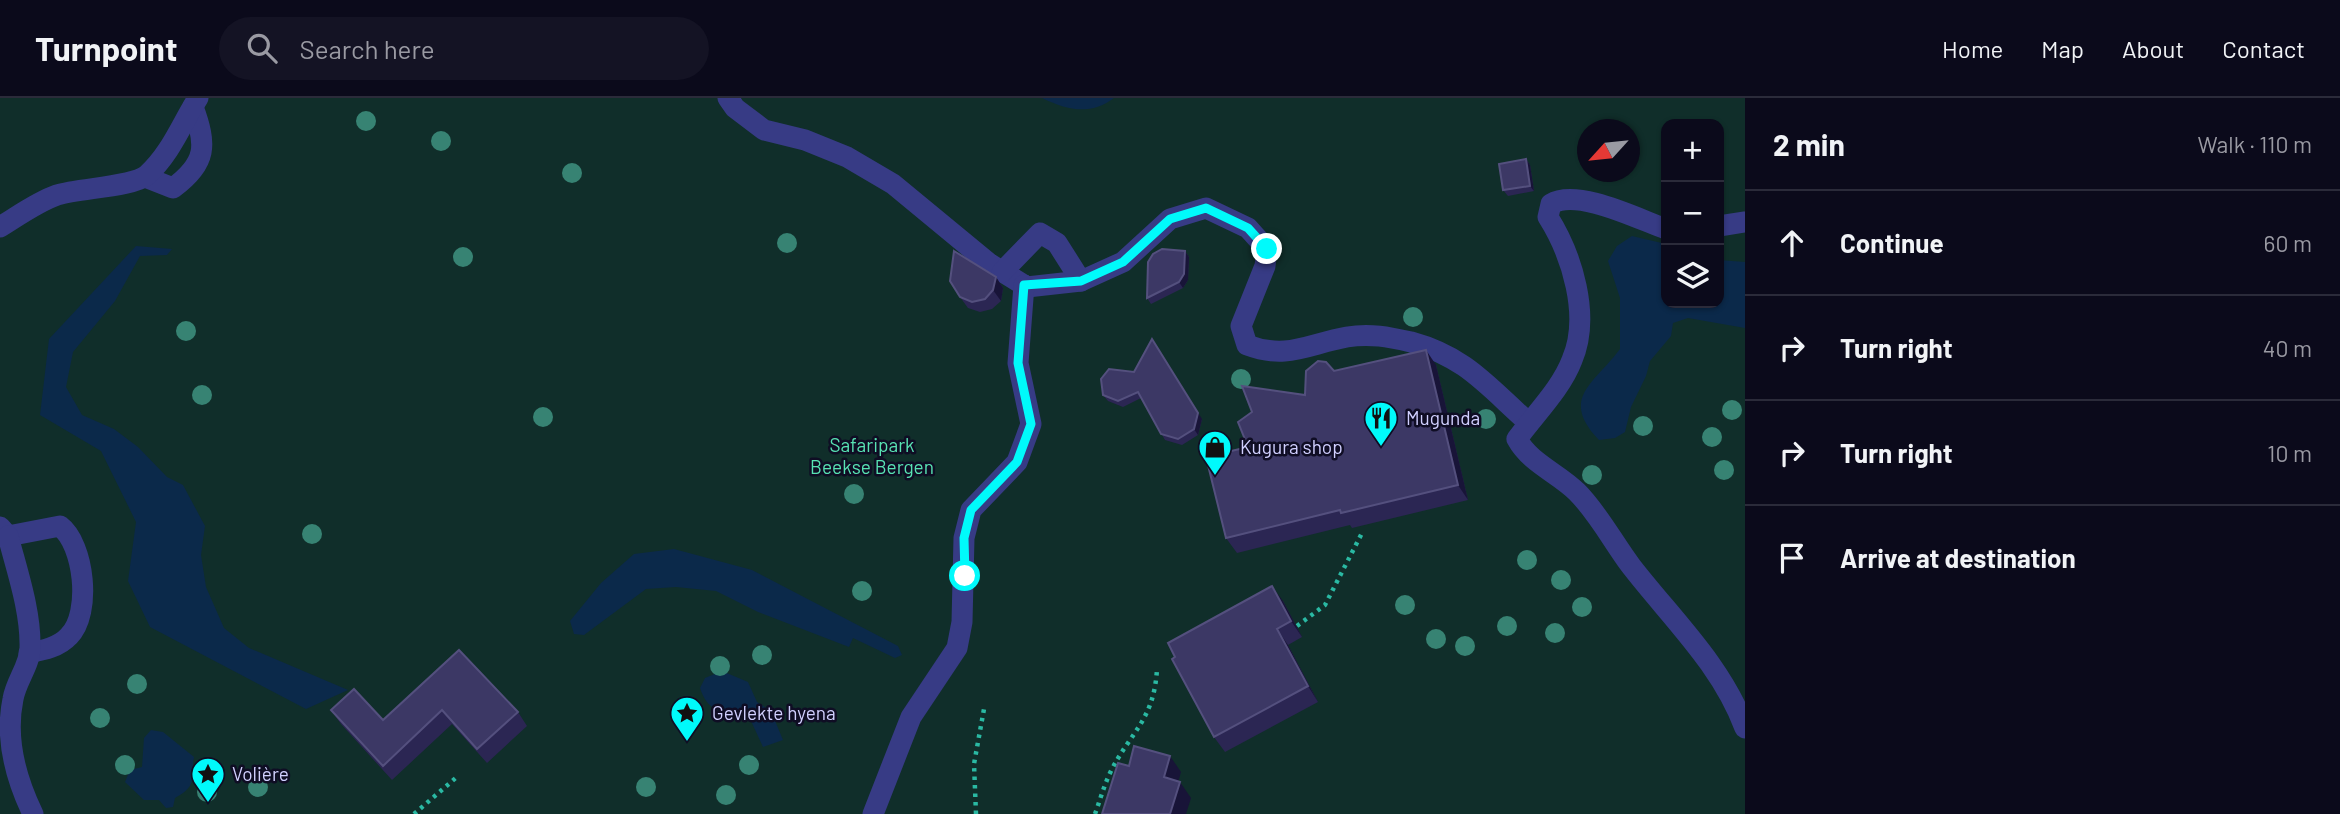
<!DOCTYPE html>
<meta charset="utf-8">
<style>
body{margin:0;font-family:Barlow,sans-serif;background:#141324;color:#f1f3f6}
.controls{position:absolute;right:21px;top:21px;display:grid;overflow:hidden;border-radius:14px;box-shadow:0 2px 5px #0004}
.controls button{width:63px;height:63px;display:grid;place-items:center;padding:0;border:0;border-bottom:2px solid #2b2b3a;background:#0b0a1b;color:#f1f3f6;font:35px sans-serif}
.compass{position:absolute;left:1577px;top:21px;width:63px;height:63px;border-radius:50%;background:#0b0a1b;box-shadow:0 2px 5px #0004;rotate:243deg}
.stop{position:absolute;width:21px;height:21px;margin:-16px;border:5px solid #00fafb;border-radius:50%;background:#fff}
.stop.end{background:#00fafb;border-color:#fff;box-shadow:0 2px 7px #0008}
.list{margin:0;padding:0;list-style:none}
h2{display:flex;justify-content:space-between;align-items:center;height:91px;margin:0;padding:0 28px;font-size:30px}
h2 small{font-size:23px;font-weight:400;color:#9a9aa3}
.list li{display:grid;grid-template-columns:46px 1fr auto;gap:21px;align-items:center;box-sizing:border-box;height:105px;padding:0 28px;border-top:2px solid #2b2b3a}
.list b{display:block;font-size:26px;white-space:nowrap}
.list em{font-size:23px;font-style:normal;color:#9a9aa3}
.icon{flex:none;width:38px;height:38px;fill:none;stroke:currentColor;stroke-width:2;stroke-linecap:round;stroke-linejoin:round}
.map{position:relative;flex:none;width:1745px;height:716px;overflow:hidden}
header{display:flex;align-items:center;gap:42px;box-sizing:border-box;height:98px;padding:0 35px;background:#0b0a1b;border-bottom:2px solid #2b2b3a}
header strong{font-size:33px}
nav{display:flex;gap:38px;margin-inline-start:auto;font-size:24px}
.search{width:490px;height:63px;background:#141324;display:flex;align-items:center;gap:18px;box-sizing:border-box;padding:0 24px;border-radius:38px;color:#9a9aa3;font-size:26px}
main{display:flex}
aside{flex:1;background:#0b0a1b}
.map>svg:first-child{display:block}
</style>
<header>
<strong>Turnpoint</strong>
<div class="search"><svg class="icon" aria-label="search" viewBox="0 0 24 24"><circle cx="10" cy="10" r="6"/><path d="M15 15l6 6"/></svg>Search here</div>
<nav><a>Home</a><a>Map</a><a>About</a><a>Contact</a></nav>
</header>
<main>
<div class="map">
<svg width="1745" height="716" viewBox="0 0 1745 716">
<rect width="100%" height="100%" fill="#0f0d24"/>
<path fill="#102e2a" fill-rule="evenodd" d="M0,0h1745v716h-1745zM1666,26h53v179h-53zM1588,32h42v42h-42z"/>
<g fill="#0b294a">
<path d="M1042,0h72c-24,18 -47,12 -72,0z"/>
<path d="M1632,138l34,8v59h53v-43l26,2v66l-57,-10 -15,5 -2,13 -21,25 -4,15 -15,31 -6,25 -10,6 -16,2c-40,-42 -5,-56 21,-91v-51l-12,-37 9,-15z"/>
<path d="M136,148l36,3 -5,6 -27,1 -25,45 -42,51 -7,35 16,28 32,14 24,18 29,30 16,8 22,41 -4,29 5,32 18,41 25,20 99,42 -42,19 -156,-82 -22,-46 8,-59 -35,-71 -61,-36 9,-76z"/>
<path d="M674,451l78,21 146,76 4,9 -7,3 -42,-20 -4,9 -91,-35 -42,-21 -40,-4 -30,2 -62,46 -10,-1 -4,-13 31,-38 33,-29z"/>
<path d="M722,573l26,11 9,20 14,9 12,29 -20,7 -17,-37c-24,2 -37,4 -46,-22l5,-10z"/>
<path d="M151,632l12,2 31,25c-4,21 5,28 -19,41l-2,9 -7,1 -7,-8h-15l-19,-18 5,-12 12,-3 2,-29z"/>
</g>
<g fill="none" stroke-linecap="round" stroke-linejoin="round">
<g stroke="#2ab9a3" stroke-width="4.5" stroke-dasharray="3.5 5" stroke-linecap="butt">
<path d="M1297,528l28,-21 37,-72"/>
<path d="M414,716l44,-38"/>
<path d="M976,716l-2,-50 10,-55"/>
<path d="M1095,716c5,-14 9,-28 15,-41 20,-41 44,-52 47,-104"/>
</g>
<g stroke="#373b85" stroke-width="21">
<path d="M728,0l7,10 29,22 41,10 42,17 46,27 97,80 37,23 54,-6 42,-19 47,-43 36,-11 42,20 19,21 -2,17 -24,60 6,19c40,15 61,-1 100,-8 23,-4 42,0 64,5 55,15 76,44 118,81"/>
<path d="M145,79l28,11c34,-25 34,-43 20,-81"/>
<path d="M1719,128l26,-4"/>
<path d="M0,129c18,-11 37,-25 57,-32 22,-7 76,-8 90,-20 24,-22 34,-50 51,-77"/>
<path d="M1666,131c-28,-10 -89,-41 -115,-25l-3,13c24,38 43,99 24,143 -11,29 -37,54 -55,79 13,24 41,34 60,53 21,21 36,50 54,74 41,53 90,98 114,162"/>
<path d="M1002,174l38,-39 17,10 24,38"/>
<path d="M0,429l8,9 52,-10c24,18 32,87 9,110 -10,11 -25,14 -40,17"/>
<path d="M8,438c9,35 23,75 22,112 0,17 -14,33 -17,51 -8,39 3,80 20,115"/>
<path d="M873,716l38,-97 46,-69 5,-26 2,-84 7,-28 46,-48 14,-38 -13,-61 6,-78"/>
</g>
</g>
<g fill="#378373">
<circle cx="366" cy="23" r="10"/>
<circle cx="441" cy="43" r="10"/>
<circle cx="572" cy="75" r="10"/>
<circle cx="787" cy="145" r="10"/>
<circle cx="463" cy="159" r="10"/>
<circle cx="1413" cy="219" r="10"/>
<circle cx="186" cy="233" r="10"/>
<circle cx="1241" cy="281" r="10"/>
<circle cx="202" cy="297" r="10"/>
<circle cx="1732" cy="312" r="10"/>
<circle cx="543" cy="319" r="10"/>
<circle cx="1486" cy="321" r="10"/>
<circle cx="1643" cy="328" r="10"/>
<circle cx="1712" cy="339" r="10"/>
<circle cx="1724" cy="372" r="10"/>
<circle cx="1592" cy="377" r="10"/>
<circle cx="854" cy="396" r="10"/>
<circle cx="312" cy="436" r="10"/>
<circle cx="1527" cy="462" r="10"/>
<circle cx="1561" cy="482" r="10"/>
<circle cx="862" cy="493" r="10"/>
<circle cx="1405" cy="507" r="10"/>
<circle cx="1582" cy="509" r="10"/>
<circle cx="1507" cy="528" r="10"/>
<circle cx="1555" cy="535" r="10"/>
<circle cx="1436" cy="541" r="10"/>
<circle cx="1465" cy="548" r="10"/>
<circle cx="762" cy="557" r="10"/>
<circle cx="720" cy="568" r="10"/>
<circle cx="137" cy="586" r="10"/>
<circle cx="100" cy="620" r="10"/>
<circle cx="125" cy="667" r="10"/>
<circle cx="749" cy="667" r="10"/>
<circle cx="258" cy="689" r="10"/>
<circle cx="646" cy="689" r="10"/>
<circle cx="207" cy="694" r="10"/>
<circle cx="726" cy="697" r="10"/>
</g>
<g fill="#2b2653">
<path d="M1526,61l4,6 4,26 -26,5 -5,-6z"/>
<path d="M1185,153l4,6 -1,23 -5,8 -32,16 -4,-6z"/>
<path d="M996,179l7,11 -2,13 -9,8 -12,3 -12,-4 -8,-11z"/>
<path d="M1436,267l32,135 -116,28 -2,-3 -113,28 -11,-15 22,-91 57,-52 29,-24z"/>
<path d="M1109,271l93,50 -4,16 -16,10 -17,-5 -24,-42 -18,9 -15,-6 -5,-6z"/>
<path d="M1283,503l19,36 -14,8 30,57 -93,50 -11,-15z"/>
<path d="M459,552l59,62 9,14 -40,37 -35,-39 -60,56 -51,-56 -10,-14 52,10z"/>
</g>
<g fill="#181438">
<path d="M1526,61l4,6 4,26 -4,-5z"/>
<path d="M1185,153l4,6 -1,23 -5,8 -4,-6z"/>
<path d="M996,179l7,11 -2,13 -8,-11z"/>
<path d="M1152,241l50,80 -4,16 -4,-6z"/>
<path d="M1426,252l10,15 32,135 -10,-15z"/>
<path d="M1272,488l11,15 19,36 -11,-16z"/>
<path d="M1277,531l11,16 30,57 -10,-16z"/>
<path d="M1170,658l11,16 -6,21 -11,-16z"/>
<path d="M1180,684l11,16 -5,16h-16z"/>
</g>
<g fill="#3c3865" stroke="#54507e" stroke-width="2">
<path d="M1526,61l4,27 -27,4 -4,-26z"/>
<path d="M1162,151l23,2 -1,23 -5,8 -32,16 1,-36 5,-8z"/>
<path d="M954,153l42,26 -3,13 -8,9 -13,3 -12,-5 -10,-16z"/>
<path d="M1152,241l46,74 -4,16 -16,10 -17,-5 -23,-42 -20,9 -15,-6 -2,-16 8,-10 25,3z"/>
<path d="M1426,252l32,135 -117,28 -1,-3 -114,28 -20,-81 42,-10 -10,-25 14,-10 -10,-26 63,9 1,-24 12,-10 8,1 8,9z"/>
<path d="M1272,488l19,35 -14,8 31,57 -94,51 -42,-78 3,-2 -7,-14z"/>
<path d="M459,552l59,62 -41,37 -35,-39 -59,56 -52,-56 23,-21 29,31z"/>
<path d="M1134,648l36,10 -6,21 16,5 -10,32h-68l16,-51 11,3z"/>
</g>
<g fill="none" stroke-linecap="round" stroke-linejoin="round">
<path stroke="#00fafb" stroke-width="9" d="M965,478l-1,-38 7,-28 46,-48 14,-38 -13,-61 6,-78 57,-4 42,-19 47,-43 36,-11 42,20 19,21"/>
</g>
<defs>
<symbol id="restaurant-pin" viewBox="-11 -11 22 30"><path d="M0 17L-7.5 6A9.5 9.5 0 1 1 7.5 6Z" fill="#00fafb" stroke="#0f0d24"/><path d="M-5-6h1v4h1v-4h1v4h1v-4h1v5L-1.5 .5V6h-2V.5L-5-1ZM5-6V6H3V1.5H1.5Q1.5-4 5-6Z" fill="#111"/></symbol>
<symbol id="shop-pin" viewBox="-11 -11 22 30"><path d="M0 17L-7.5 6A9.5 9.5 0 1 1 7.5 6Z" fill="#00fafb" stroke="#0f0d24"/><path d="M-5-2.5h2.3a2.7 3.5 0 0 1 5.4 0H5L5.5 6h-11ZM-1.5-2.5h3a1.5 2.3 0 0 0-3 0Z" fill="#111"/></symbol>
<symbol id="sight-pin" viewBox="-11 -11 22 30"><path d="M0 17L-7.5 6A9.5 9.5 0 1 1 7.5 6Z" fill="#00fafb" stroke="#0f0d24"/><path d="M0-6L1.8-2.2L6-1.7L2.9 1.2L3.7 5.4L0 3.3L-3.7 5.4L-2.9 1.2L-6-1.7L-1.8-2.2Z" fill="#111"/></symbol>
</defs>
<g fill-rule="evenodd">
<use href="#restaurant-pin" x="1362" y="301" width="38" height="52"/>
<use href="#shop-pin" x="1196" y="330" width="38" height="52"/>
<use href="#sight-pin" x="668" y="596" width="38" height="52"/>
<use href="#sight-pin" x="189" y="657" width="38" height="52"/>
</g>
<g text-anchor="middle" stroke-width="5" stroke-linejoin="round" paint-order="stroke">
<g font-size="19" fill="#d1d0ff" stroke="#0f0d24" text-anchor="start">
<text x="1406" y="327">Mugunda</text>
<text x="1240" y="356">Kugura shop</text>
<text x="712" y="622">Gevlekte hyena</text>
<text x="232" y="683">Volière</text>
</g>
<g font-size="19" fill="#58e3b3" stroke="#0f0d24">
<text x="872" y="354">Safaripark<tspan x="872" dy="22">Beekse Bergen</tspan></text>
</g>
</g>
</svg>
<div class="controls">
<button>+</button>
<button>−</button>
<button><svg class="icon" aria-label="layers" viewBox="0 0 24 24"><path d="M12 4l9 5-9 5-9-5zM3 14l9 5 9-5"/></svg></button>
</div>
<svg class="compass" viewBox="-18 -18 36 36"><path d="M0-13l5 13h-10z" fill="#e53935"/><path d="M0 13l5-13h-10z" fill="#9a9aa3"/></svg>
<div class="stop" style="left:965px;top:478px"></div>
<div class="stop end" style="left:1267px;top:151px"></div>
</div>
<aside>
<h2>2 min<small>Walk · 110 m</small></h2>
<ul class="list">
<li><svg class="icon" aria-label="ahead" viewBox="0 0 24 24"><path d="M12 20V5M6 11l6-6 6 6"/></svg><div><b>Continue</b></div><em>60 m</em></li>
<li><svg class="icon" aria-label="right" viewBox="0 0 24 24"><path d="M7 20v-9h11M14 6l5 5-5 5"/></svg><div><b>Turn right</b></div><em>40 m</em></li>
<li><svg class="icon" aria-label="right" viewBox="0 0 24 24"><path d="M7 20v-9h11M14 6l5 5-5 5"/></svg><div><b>Turn right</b></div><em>10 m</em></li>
<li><svg class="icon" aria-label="arrive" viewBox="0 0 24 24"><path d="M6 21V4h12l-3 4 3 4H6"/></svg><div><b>Arrive at destination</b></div></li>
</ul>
</aside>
</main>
